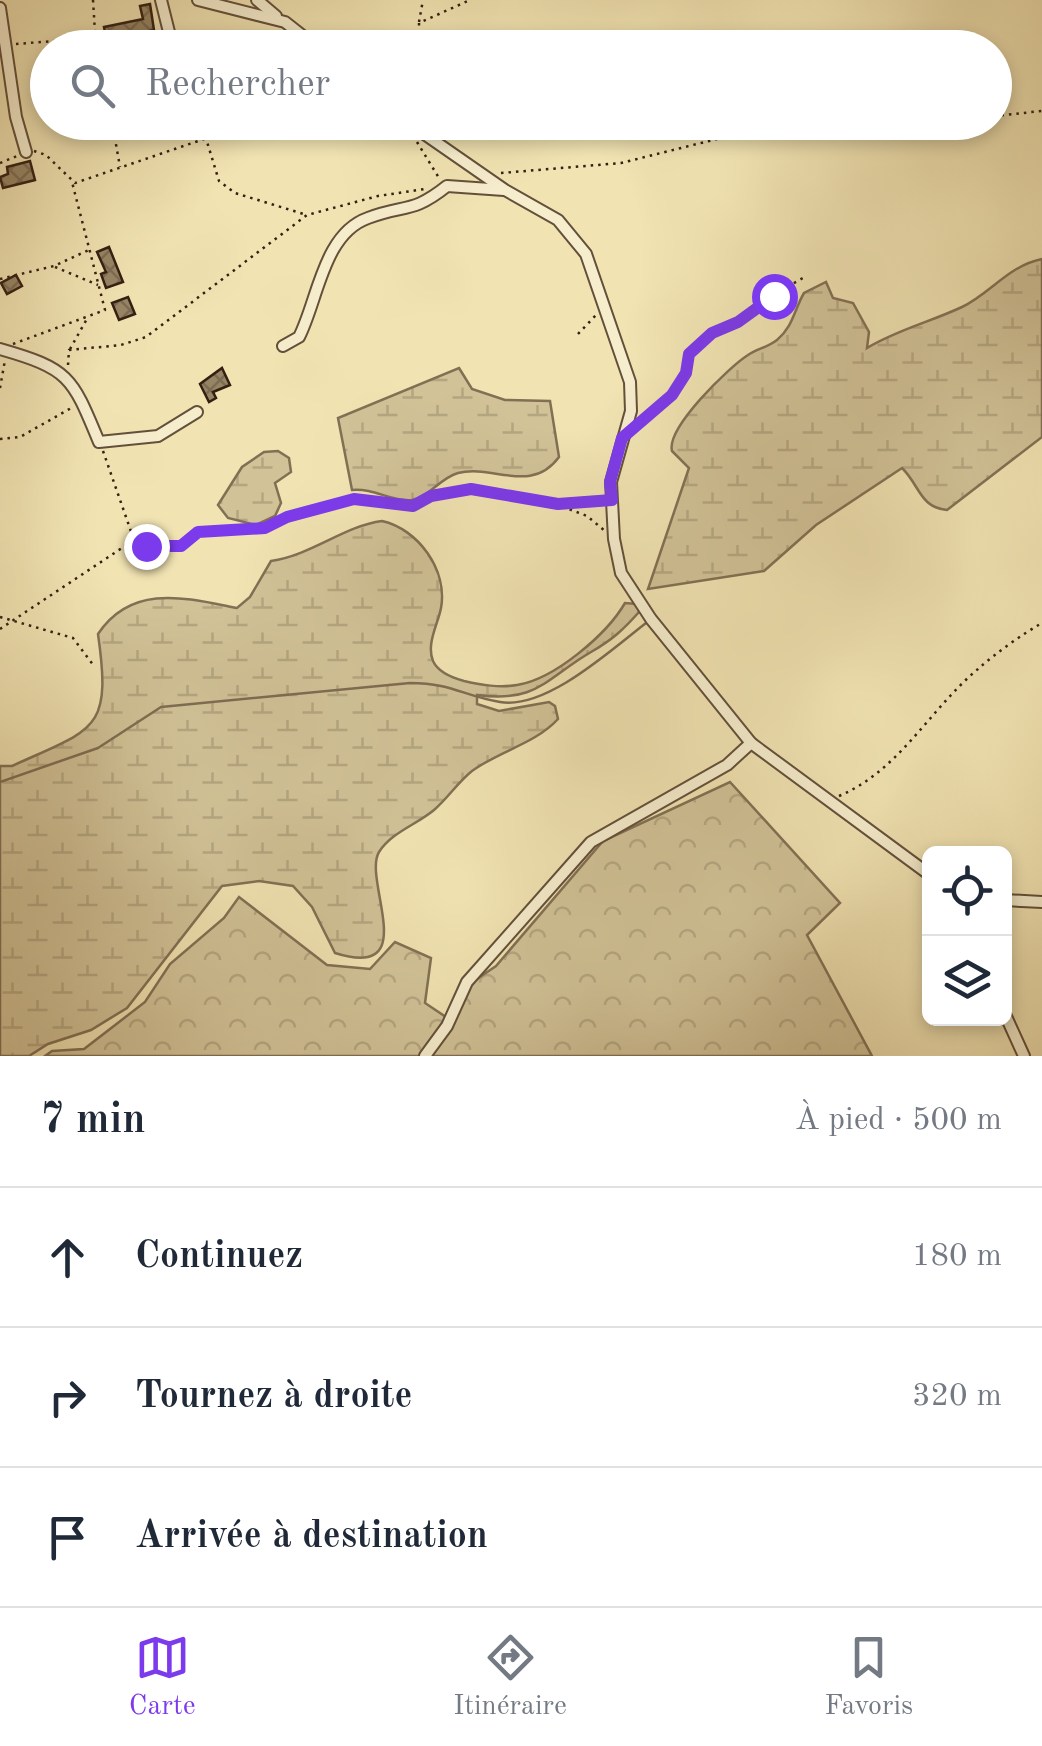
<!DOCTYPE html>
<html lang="fr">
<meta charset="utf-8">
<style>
body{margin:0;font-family:"Old Standard TT",serif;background:#f6f6f7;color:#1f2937}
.controls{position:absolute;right:30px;bottom:30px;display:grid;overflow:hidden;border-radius:15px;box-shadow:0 5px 15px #0003}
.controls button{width:90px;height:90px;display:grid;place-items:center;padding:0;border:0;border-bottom:2px solid #e0e1e3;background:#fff;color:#1f2937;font:50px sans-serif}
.stop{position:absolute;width:30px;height:30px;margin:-22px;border:8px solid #7c3aed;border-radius:50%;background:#fff}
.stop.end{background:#7c3aed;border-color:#fff;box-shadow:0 2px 10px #0008}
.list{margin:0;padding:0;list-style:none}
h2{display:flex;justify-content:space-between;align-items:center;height:130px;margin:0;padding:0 40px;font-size:42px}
h2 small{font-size:32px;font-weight:400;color:#747a83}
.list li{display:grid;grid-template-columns:65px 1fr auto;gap:30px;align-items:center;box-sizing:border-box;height:140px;padding:0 40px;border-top:2px solid #e0e1e3}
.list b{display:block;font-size:38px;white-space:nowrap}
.list em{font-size:32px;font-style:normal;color:#747a83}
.icon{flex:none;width:55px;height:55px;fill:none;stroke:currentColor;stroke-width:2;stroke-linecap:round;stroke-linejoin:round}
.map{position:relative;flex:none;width:1042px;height:1056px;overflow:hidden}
.search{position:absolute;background:#fff;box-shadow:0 5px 15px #0003;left:30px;right:30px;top:30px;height:110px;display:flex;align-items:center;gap:25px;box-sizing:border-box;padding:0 35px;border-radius:55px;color:#747a83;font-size:38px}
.sheet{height:550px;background:#fff}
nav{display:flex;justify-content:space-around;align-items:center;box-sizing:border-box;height:140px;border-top:2px solid #e0e1e3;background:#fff;font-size:28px;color:#747a83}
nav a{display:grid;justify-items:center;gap:5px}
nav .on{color:#7c3aed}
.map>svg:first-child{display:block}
</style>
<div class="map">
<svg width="1042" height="1056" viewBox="0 0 1042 1056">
<defs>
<pattern id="forest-crowns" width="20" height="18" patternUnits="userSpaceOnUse" patternTransform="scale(2.5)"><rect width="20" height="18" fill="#d1c297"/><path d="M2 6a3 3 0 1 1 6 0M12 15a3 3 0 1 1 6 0" fill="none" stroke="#b4a681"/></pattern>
<pattern id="wetland-marsh" width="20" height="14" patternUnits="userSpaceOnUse" patternTransform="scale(2.5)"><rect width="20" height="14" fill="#d1c297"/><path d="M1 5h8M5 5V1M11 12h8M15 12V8" fill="none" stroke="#b4a681"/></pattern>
<pattern id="building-cross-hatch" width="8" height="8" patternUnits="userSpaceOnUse" patternTransform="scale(2.5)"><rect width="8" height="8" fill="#968565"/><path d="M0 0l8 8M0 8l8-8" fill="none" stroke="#7b6c52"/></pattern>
</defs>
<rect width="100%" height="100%" fill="#f1e3b2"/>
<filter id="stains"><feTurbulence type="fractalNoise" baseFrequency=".002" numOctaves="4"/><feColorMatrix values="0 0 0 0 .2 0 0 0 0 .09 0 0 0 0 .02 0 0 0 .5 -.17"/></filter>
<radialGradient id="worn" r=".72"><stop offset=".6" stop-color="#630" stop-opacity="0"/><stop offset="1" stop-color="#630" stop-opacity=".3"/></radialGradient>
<path fill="url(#forest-crowns)" stroke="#827054" stroke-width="2.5" d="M730,782l110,121 -33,32 65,121h-827l7,-5 32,-2 61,-47 25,-38 54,-46 15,-21 88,68 43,4 25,-27 36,16 -6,45 27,18 16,-36 28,-19 107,-125z"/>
<g fill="url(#wetland-marsh)" stroke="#827054" stroke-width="2.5">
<path d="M1042,259v178l-95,73c-27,-2 -28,-26 -45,-42l-86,57 -52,46 -116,18 41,-121 -17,-17c-6,-23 57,-84 76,-96 9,-6 20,-8 29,-15 16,-13 17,-30 27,-47l22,-11 7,16 20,5 16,29 -2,16c30,-18 63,-26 95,-41 29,-14 46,-41 80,-48z"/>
<path d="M459,368l13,21 33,11 45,1 9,56c-28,38 -66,7 -101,16 -18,5 -30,25 -46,27 -21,2 -37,-12 -60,-10l-14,-72z"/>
<path d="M278,451l11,7 2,14 -16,11 6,20 -6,13 -19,9 -28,-7 -10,-13 24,-38 22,-15z"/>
<path d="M382,521c36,8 66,49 59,87 -3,16 -15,36 -8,53 5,11 20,17 31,20 18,4 35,7 53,4 38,-6 90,-51 108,-82l12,1 2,8c-16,18 -27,28 -48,40 -46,27 -54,51 -114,43v9l22,7 50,-9 6,4 3,13c-23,25 -59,32 -86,52 -14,11 -24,27 -38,39 -18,15 -42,22 -55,42 -17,28 44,129 -44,101l-23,-46 -19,-21 -34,-5 -37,5 -95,122 -36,22 -43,14 -19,12h-29v-290h12c83,-38 100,-34 86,-132 34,-51 88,-36 139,-26l13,-11 21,-36c41,-6 73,-35 111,-40z"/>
</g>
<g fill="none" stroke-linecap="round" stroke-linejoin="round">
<path stroke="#7f6c52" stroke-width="2.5" d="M0,782l98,-34 63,-41 249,-24c42,0 53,13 90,19 46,8 111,-52 146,-79"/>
</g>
<g fill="url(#building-cross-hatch)" stroke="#341f12" stroke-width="2.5">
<path d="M150,4l4,26 -16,4 4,14h-34l-4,-21 39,-8 -3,-13z"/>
<path d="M30,161l5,19 -32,8 -3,-11 8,-3 -1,-7z"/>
<path d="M109,247l14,35 -17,6 -5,-14 5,-2 -9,-20z"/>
<path d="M16,275l6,11 -15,8 -6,-11z"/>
<path d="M128,297l7,17 -16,6 -7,-17z"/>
<path d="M222,368l8,17 -17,7 3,6 -7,4 -9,-18z"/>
</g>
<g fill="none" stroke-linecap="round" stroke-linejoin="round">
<defs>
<g id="minor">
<path d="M161,0l12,48"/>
<path d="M198,0l87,22 33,26"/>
<path d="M257,0l19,16"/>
<path d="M0,8l16,109 10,35"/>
<path d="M407,122l98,68 53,30 28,34 44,128 1,29 -20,71 3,57 7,34 30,46 100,124 179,132"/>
<path d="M283,346l16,-9c19,-37 24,-103 69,-119 37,-14 44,-4 79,-32l57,4"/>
<path d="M0,349c70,20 72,28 99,93l59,-6 39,-24"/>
<path d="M1004,900l38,2"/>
<path d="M1004,1012l20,44"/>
<path d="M425,1056l22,-30 20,-44 124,-140 136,-77 24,-22"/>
</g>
</defs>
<use href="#minor" stroke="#63503a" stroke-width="14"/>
<g stroke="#341f12" stroke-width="2.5" stroke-dasharray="2.5 5" stroke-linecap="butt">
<path d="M93,0l3,48"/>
<path d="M419,22l4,-22"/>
<path d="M16,44l38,-3"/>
<path d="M419,48v-25l51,-23"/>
<path d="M994,116l48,-5"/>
<path d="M112,122l8,45"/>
<path d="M201,122l18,59 16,12 72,22"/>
<path d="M417,142l22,36"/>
<path d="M34,151l12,4 29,28 132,-45"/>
<path d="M0,163l17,-7"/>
<path d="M501,173l120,-10 128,-32 56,3 119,-12"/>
<path d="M55,267l43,18"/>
<path d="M0,279l54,-13 37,-17"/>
<path d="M578,334l18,-19"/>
<path d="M13,344l92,-34 -33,-128"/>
<path d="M70,349l18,-32"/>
<path d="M68,365l1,-15 52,-5 25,-8 161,-122 71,-19 47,-7"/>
<path d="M0,388l5,-28"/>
<path d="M639,425l33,-30 13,-22 4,-19 23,-21 26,-11 22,-20 43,-24"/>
<path d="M0,439l20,-2 53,-30"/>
<path d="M103,451l31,89 12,6h35l18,-14 66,-4 22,-11 67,-18 59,7 18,-10 40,-7 66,8 50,19 18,15"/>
<path d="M559,503l42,-3"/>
<path d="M0,617l73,21 21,28"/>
<path d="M0,629l131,-87"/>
<path d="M839,796c60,-25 91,-87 139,-127 18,-16 43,-34 64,-46"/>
</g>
<use href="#minor" stroke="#f6edcd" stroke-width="10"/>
</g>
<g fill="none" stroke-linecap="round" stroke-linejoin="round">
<path stroke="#7c3aed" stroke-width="12" d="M146,546h35l17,-14 67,-4 22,-11 67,-18 59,7 18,-10 40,-7 87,15 54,-4 -2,-18 12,-44 50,-43 14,-22 3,-19 23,-21 26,-11 36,-26"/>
</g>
<rect width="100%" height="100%" filter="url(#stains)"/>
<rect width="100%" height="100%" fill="url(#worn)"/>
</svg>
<div class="controls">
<button><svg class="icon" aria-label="locate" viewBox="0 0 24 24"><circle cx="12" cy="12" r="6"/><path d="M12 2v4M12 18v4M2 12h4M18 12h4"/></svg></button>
<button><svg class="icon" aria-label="layers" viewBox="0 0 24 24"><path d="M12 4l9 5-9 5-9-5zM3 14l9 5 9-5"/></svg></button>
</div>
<div class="stop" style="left:774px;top:296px"></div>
<div class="stop end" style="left:146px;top:546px"></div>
<div class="search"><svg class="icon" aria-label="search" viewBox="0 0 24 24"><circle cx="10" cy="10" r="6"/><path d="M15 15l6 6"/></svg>Rechercher</div>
</div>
<section class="sheet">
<h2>7 min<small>À pied · 500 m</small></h2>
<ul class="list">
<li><svg class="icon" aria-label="ahead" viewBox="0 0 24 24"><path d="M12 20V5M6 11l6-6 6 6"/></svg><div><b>Continuez</b></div><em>180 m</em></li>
<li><svg class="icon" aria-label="right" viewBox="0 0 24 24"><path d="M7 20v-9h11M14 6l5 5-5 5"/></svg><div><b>Tournez à droite</b></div><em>320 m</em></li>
<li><svg class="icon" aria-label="arrive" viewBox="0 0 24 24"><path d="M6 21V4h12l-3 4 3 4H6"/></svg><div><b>Arrivée à destination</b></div></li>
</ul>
</section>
<nav>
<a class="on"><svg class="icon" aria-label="map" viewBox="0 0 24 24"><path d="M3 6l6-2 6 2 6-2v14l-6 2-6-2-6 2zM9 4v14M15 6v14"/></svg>Carte</a>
<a><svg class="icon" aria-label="directions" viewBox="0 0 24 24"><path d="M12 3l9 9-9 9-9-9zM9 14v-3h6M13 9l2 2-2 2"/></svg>Itinéraire</a>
<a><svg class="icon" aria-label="saved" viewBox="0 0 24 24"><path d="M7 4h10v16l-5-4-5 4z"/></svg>Favoris</a>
</nav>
